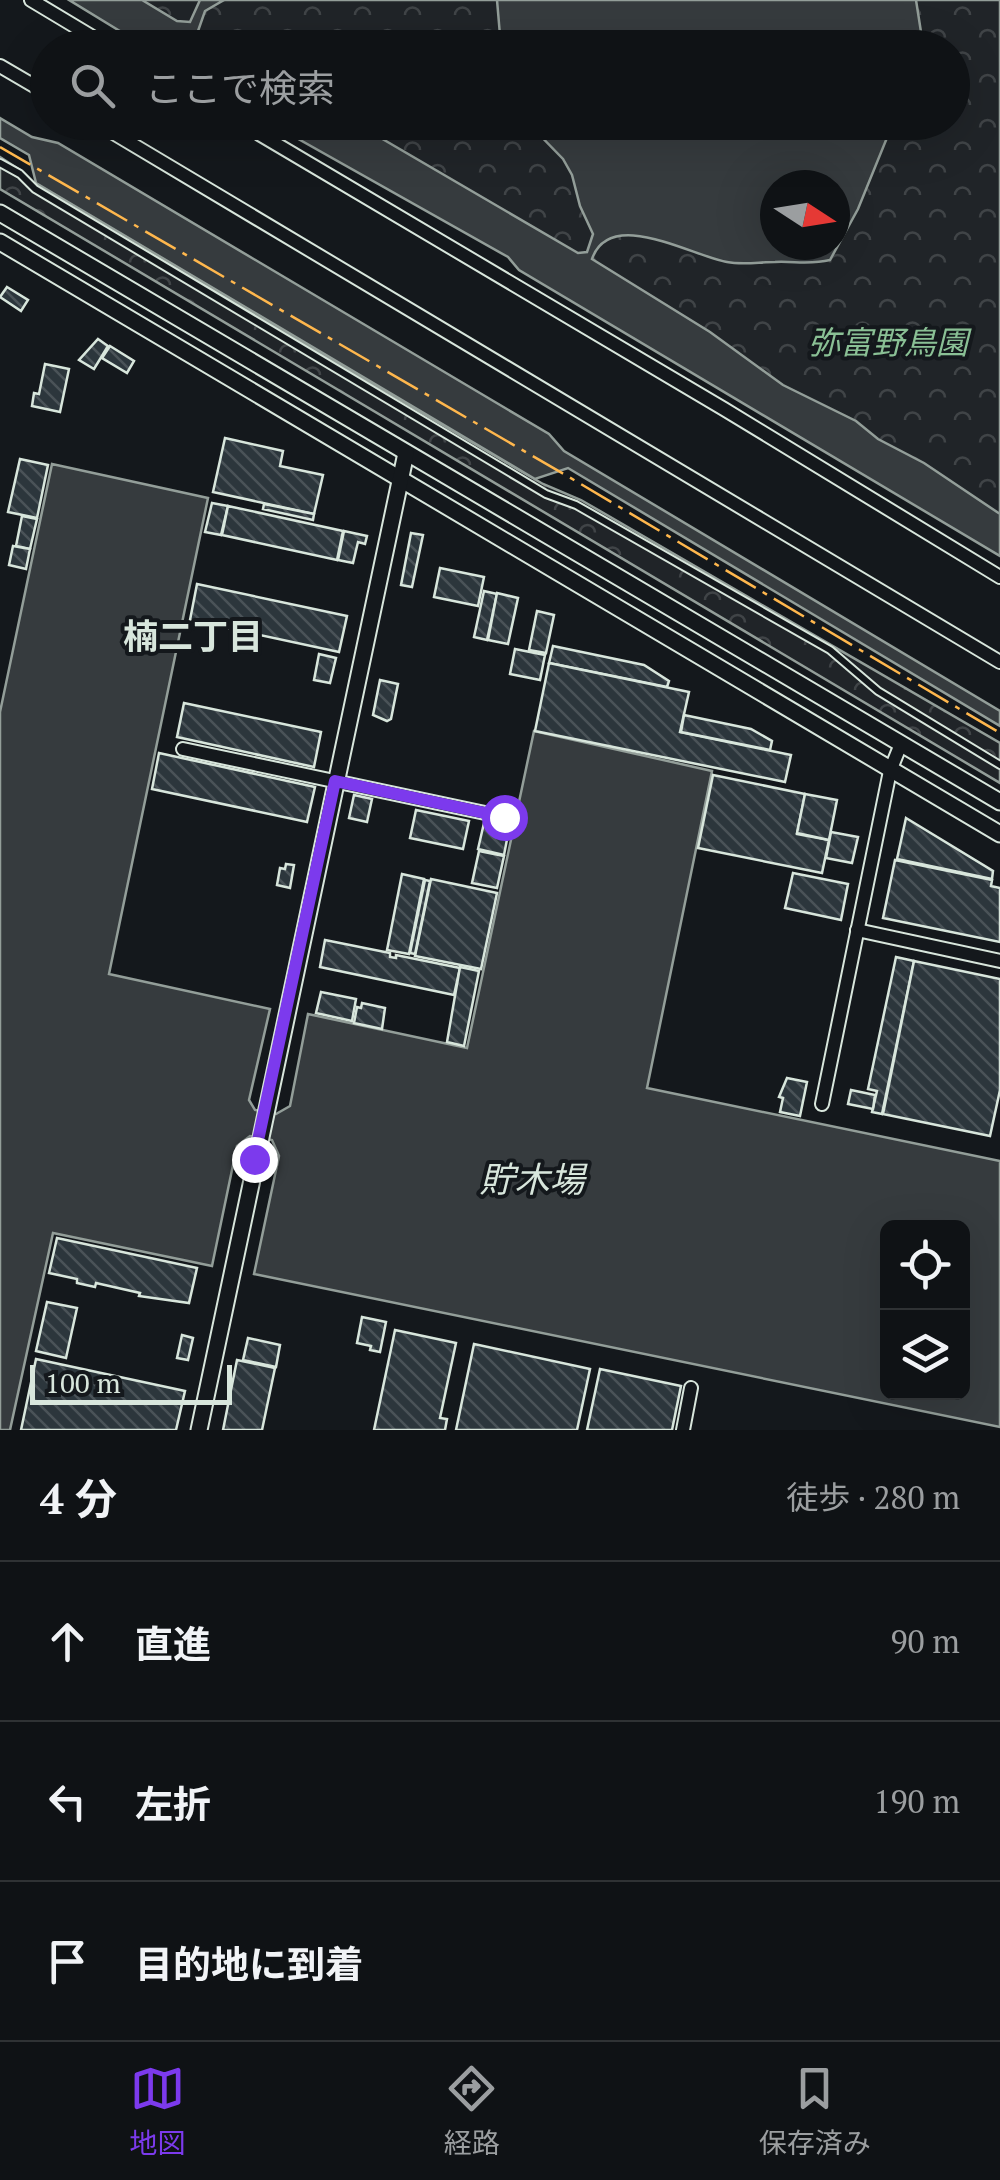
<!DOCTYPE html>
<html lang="ja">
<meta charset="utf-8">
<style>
body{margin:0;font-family:"PT Serif","Noto Sans JP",serif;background:#1d2022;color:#f1f3f6}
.controls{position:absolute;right:30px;bottom:30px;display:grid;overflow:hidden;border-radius:15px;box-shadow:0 10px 40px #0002}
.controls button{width:90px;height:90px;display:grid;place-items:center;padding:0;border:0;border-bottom:2px solid #2f3234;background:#0f1215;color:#f1f3f6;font:50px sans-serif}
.compass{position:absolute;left:760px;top:170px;width:90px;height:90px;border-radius:50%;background:#0f1215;box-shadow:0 10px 40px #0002;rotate:102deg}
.scale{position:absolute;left:30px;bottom:25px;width:202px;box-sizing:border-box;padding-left:10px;border:5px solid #d8e6dc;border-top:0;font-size:28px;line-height:35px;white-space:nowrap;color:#d8e6dc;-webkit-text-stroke:8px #14181c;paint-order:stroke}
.stop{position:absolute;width:30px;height:30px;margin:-22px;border:8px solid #7c3aed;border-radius:50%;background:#fff}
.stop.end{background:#7c3aed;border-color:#fff;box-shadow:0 2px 10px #0008}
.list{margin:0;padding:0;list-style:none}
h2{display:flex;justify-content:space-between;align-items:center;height:130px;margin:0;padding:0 40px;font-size:42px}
h2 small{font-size:32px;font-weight:400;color:#9b9ea0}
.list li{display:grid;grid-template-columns:65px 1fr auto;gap:30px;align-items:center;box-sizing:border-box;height:160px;padding:0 40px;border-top:2px solid #2f3234}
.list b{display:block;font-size:38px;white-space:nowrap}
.list em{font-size:32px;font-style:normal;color:#9b9ea0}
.icon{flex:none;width:55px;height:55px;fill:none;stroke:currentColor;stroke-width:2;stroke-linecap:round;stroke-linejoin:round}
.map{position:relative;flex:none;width:1000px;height:1430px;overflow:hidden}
.search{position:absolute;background:#0f1215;box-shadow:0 10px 40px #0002;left:30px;right:30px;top:30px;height:110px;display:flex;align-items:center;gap:25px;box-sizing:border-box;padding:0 35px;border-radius:55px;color:#9b9ea0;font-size:38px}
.sheet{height:610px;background:#0f1215}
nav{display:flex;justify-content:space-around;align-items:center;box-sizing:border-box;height:140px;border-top:2px solid #2f3234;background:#0f1215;font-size:28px;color:#9b9ea0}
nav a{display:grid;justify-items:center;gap:5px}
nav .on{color:#7c3aed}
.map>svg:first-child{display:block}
</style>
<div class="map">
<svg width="1000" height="1430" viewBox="0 0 1000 1430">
<defs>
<pattern id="park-crowns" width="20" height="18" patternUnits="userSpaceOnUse" patternTransform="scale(2.5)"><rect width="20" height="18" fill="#202428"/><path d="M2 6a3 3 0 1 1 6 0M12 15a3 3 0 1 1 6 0" fill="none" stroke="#404447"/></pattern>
<pattern id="building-back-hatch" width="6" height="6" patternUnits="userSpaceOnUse" patternTransform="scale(2.5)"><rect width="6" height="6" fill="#2c363c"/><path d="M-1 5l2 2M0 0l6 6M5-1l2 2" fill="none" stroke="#4a5358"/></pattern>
</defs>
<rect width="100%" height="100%" fill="#14181c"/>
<g fill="url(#park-crowns)" stroke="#939e99" stroke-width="2.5" fill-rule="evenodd">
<path d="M94,0h906v539l-700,-416 652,-1v-74l-778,-1zM775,185h60v60h-60z"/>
<path d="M0,157l20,13 17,17 506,297 38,16 419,243v40l-1000,-594z"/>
</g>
<g fill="#363b3e" stroke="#939e99" stroke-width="2.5" fill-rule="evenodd">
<path d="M69,0h73l35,21 13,1 10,-22h24l-19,11 -7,20 28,16h-80z"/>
<path d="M497,0h419l5,32 -3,16 -417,-1z"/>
<path d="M0,118l32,19 26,6 491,291 15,17 436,260v15l-432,-258 -33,11 -499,-296 -7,-28 -29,-17z"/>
<path d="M270,123h85l223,130 9,-1 6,-18 -13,-28 -8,-31 -9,-16 -35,-36h365l-35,86 -28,51c-20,5 -36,1 -55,2 -16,0 -32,3 -48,0 -35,-6 -117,-55 -135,-3l118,73 73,53 73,36 22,18 46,24 76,51v42l-481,-286 -11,-13zM775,185h60v60h-60z"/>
<path d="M52,464l156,34 -99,476 161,35 -21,91 6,10 21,4 14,-8 18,-92 159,34 67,-317 178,40 -65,317 353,73v266l-746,-153 25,-118 -7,-16 -22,-4 -13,10 -25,120 -159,-33 -43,197h-10v-718zM888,1228h74v164h-74z"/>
</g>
<g fill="url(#building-back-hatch)" stroke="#d8e6dc" stroke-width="2.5">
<path d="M7,287l21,13 -7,11 -21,-14z"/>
<path d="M98,339l10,7 -14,23 -15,-9z"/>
<path d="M110,346l24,15 -7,12 -25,-15z"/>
<path d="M45,364l24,5 -9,43 -28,-6 2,-13 5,1z"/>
<path d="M225,438l58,13 -3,15 43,9 -9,39 -101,-22z"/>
<path d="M20,459l28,6 -11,53 -29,-6z"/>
<path d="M212,503l16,3 -7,29 -16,-3z"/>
<path d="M264,504l50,10 -1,6 -50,-11z"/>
<path d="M228,506l115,25 -6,29 -115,-25z"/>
<path d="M22,516l15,3 -7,30 -14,-3z"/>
<path d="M344,531l23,5 -2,8 -7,-2 -5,21 -15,-3z"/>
<path d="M411,533l12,2 -11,52 -11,-2z"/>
<path d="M13,546l17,3 -4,20 -17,-4z"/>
<path d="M440,568l44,9 -6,29 -44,-9z"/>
<path d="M197,584l150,32 -8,36 -149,-32z"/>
<path d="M484,591l13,3 -10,46 -13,-3z"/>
<path d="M497,593l21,5 -10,46 -20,-4z"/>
<path d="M537,611l17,4 -8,38 -17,-3z"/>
<path d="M553,646l91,19 25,16 -2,6 -118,-24z"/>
<path d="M515,649l30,6 -5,25 -30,-6z"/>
<path d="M319,654l17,4 -6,25 -16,-3z"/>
<path d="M549,663l140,29 -9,40 111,23 -6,27 -250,-51z"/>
<path d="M380,680l18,4 -7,35 -4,2 -14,-6z"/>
<path d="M184,703l137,29 -7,35 -137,-30z"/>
<path d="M684,715l67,14 21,12 -2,9 -89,-18z"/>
<path d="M159,753l156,34 -8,35 -155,-33z"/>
<path d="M713,775l92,19 -8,40 32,6 -7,33 -124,-25z"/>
<path d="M805,794l32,6 -8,40 -32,-7z"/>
<path d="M354,795l18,4 -5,23 -18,-4z"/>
<path d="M416,810l53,11 -6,28 -53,-11z"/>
<path d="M906,818l87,53 -1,8 -95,-20z"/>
<path d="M484,823l25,6 -5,26 -26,-6z"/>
<path d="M831,832l27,5 -6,26 -26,-5z"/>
<path d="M479,851l25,5 -7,32 -25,-5z"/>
<path d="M895,860l97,20 -1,6 9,2v54l-117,-24z"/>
<path d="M286,864l8,1 -4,23 -13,-3 3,-17 5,1z"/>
<path d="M793,873l55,11 -7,36 -56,-12z"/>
<path d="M402,874l22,5 -15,75 -22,-4z"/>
<path d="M431,879l66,14 -16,76 -66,-13z"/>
<path d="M425,880l5,1 -15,73 -5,-1z"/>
<path d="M325,940l65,13v4l6,1v-3l64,13 -6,27 -134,-28z"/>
<path d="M896,957l18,4 -32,153 -10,-2 5,-21 -9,-2z"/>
<path d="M914,961l86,18v111l-10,46 -107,-22z"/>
<path d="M460,967l19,4 -15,75 -17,-4z"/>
<path d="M321,992l35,7 -4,22 -36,-8z"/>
<path d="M362,1003l23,5 -3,21 -28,-6 3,-16 4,1z"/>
<path d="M787,1078l20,4 -7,34 -20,-4 3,-14 -4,-1z"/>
<path d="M851,1090l24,5 -2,14 -25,-5z"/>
<path d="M57,1238l140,30 -8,35 -50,-7 1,-3 -44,-10 -1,4 -18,-4v-4l-28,-6z"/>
<path d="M47,1302l30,6 -11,50 -30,-7z"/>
<path d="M362,1317l24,5 -6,30 -10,-2 1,-4 -14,-3z"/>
<path d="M395,1330l61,13 -16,75 7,1 -2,11h-71z"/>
<path d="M182,1335l11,3 -5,22 -11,-2z"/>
<path d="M248,1338l32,7 -4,22 -33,-7z"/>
<path d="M474,1344l116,25 -13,61h-121z"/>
<path d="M36,1359l149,32 -9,39h-155z"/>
<path d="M237,1360l38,8 -13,62h-39z"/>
<path d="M600,1369l81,17 -9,44h-85z"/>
</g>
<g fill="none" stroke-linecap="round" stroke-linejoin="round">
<defs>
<path id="service" d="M0,163l20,11 15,15 511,305 30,11 254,145 48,41 122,74"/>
<g id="minor">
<path d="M31,0l80,48"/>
<path d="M0,66l48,28"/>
<path d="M95,122l905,540"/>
<path d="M239,122l485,287 276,168"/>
<path d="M183,749l321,68"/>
<path d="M857,930l143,31"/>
<path d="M822,1104l68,-333 11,-27"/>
<path d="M683,1430l8,-42"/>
</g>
<g id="tertiary">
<path d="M0,213l1000,589"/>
<path d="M0,242l1000,592"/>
<path d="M199,1430l207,-977"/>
</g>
</defs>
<use href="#service" stroke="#d8e6dc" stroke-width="10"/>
<use href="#minor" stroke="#d8e6dc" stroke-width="16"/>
<use href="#tertiary" stroke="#d8e6dc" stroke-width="19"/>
<use href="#service" stroke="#14181c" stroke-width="6"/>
<use href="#minor" stroke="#14181c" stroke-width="12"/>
<use href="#tertiary" stroke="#14181c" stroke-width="15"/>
<path stroke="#ffb74d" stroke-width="2.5" stroke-dasharray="35 8 5 8" stroke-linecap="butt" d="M0,147l574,333 426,253"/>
</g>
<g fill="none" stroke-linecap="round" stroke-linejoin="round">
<path stroke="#7c3aed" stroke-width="12" d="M254,1159l81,-378 169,36"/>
</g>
<g text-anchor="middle" stroke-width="8" stroke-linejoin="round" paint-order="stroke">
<g font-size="32" font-style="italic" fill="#8ac095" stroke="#14181c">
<text x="888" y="354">弥富野鳥園</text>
</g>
<g font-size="35" font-weight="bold" fill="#d8e6dc" stroke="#14181c">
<text x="193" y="649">楠二丁目</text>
</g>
<g font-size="35" font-style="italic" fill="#d8e6dc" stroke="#14181c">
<text x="532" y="1192">貯木場</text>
</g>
</g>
</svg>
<div class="controls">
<button><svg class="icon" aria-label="locate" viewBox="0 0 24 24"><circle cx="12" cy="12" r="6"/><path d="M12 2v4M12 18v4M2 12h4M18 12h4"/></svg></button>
<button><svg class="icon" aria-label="layers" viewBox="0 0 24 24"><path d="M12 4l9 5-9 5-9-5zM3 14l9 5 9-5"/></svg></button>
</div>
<svg class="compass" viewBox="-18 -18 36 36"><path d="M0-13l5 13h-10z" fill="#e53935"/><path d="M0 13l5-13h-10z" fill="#9b9ea0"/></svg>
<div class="scale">100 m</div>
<div class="stop" style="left:504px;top:817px"></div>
<div class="stop end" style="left:254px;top:1159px"></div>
<div class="search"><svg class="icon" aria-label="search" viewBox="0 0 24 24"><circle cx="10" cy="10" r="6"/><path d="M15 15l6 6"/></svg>ここで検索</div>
</div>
<section class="sheet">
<h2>4 分<small>徒歩 · 280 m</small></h2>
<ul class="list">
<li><svg class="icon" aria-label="ahead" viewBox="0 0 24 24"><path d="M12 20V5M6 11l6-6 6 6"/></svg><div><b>直進</b></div><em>90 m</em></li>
<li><svg class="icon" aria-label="left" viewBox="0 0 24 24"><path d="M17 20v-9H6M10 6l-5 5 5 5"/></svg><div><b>左折</b></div><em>190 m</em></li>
<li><svg class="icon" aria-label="arrive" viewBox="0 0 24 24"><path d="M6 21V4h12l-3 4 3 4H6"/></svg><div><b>目的地に到着</b></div></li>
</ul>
</section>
<nav>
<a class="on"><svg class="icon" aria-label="map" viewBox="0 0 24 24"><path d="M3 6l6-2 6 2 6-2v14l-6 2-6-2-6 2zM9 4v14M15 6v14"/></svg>地図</a>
<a><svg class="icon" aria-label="directions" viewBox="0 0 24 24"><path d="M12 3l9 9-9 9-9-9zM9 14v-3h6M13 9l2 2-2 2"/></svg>経路</a>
<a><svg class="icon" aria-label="saved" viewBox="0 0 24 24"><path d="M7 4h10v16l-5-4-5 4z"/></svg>保存済み</a>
</nav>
